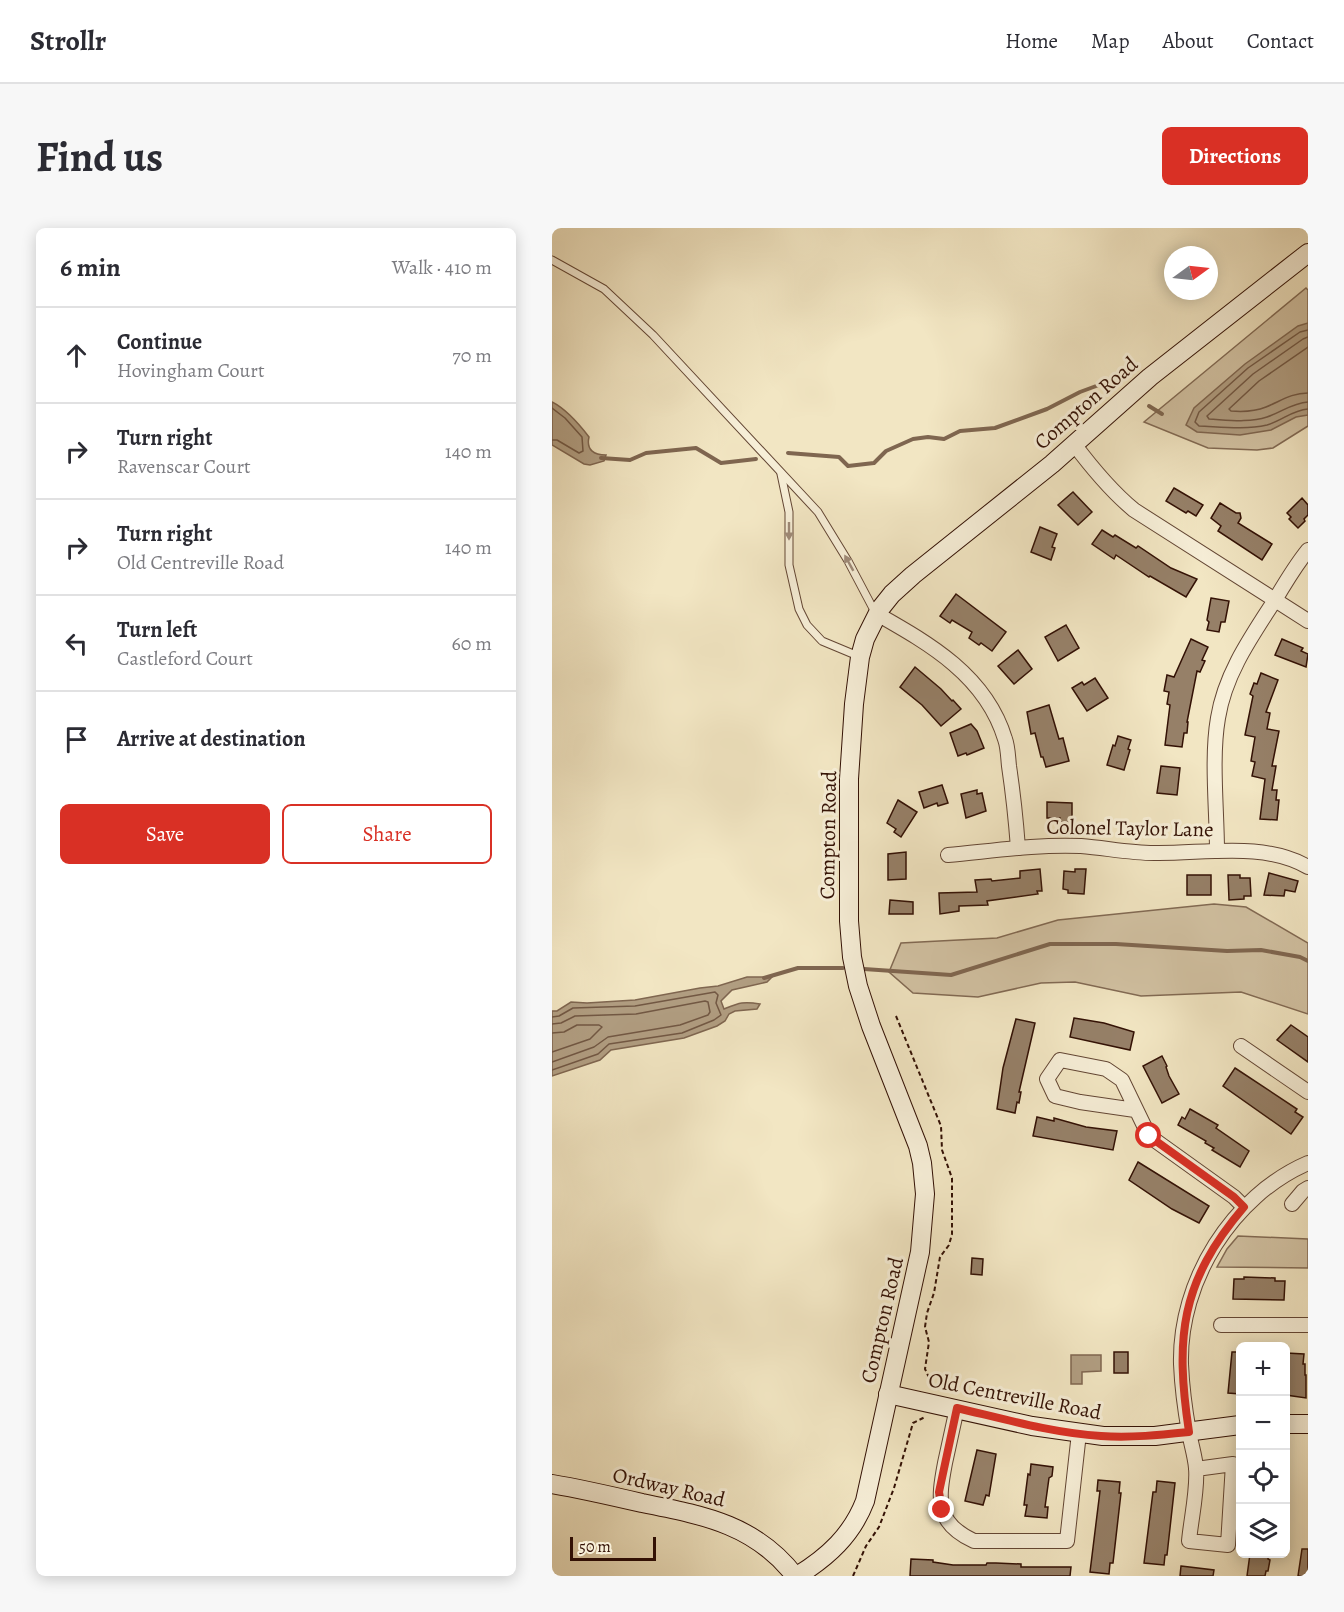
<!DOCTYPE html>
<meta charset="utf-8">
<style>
body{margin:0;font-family:Alegreya,serif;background:#f7f7f7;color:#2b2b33}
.controls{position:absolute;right:18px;bottom:18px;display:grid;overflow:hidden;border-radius:9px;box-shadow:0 3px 15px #0003}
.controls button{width:54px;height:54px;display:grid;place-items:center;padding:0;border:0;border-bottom:2px solid #e1e1e2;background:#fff;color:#2b2b33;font:30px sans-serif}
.compass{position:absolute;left:612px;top:18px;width:54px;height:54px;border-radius:50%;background:#fff;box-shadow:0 3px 15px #0003;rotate:75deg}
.scale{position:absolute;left:18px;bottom:15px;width:86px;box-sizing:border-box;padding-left:6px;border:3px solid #331105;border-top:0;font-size:16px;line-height:21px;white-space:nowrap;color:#331105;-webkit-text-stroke:4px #f7efd8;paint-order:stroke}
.stop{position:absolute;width:18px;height:18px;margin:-14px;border:4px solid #d93025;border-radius:50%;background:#fff}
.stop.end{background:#d93025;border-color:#fff;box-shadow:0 2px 6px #0008}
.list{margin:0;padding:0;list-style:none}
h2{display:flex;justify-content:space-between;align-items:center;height:78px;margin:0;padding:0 24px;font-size:26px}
h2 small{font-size:20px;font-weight:400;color:#7c7c81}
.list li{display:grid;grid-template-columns:39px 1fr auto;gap:18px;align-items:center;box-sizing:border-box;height:96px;padding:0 24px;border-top:2px solid #e1e1e2}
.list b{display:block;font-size:22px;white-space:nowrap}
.list p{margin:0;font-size:20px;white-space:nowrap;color:#7c7c81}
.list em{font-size:20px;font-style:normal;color:#7c7c81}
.actions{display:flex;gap:12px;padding:18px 24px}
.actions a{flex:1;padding:14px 0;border:2px solid #d93025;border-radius:9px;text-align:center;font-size:21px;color:#d93025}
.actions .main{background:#d93025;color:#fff}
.icon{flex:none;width:33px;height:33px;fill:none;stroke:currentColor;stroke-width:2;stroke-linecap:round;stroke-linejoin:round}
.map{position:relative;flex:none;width:756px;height:1348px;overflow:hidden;border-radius:9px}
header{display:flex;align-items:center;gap:36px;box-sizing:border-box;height:84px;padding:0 30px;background:#fff;border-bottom:2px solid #e1e1e2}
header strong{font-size:28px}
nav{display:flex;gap:33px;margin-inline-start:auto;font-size:21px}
.intro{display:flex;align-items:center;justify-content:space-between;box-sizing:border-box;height:144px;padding:0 36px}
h1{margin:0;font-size:42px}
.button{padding:15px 27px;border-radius:9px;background:#d93025;color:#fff;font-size:21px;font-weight:700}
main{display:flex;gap:36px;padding:0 36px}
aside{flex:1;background:#fff;border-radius:9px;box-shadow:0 3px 15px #0003}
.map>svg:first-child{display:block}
</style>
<header>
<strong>Strollr</strong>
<nav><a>Home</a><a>Map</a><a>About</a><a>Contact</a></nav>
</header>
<div class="intro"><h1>Find us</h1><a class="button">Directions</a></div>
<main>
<aside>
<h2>6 min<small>Walk · 410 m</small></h2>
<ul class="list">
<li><svg class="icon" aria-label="ahead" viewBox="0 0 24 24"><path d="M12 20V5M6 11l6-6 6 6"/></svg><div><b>Continue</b><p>Hovingham Court</p></div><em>70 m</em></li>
<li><svg class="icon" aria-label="right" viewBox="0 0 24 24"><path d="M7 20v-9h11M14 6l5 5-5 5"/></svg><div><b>Turn right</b><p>Ravenscar Court</p></div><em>140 m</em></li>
<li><svg class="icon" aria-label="right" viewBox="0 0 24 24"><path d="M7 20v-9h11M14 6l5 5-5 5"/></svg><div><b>Turn right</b><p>Old Centreville Road</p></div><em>140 m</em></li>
<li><svg class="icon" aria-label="left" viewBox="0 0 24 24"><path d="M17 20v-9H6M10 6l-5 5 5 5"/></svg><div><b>Turn left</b><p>Castleford Court</p></div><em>60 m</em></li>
<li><svg class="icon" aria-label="arrive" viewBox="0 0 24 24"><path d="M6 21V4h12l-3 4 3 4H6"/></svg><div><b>Arrive at destination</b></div></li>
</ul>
<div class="actions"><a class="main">Save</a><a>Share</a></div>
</aside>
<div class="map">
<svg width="756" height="1348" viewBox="0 0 756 1348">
<rect width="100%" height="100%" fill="#f2e6c3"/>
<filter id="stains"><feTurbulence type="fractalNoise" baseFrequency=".00333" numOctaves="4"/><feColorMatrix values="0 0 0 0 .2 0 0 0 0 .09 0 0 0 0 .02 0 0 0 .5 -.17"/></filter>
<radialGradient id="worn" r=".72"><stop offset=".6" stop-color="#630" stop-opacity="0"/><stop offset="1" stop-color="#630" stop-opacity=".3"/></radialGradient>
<g fill="#d2c2a3" stroke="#826a54" stroke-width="1.5">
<path d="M754,60l2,2v136l-35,22 -16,2 -49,-2 -64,-26z"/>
<path d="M662,676l32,3 62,36v71l-67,-22 -100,4 -66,-14 -34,1 -63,14 -65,-4 -24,-21 12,-29 96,-5 61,-18z"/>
<path d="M686,1008l70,3v29l-91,-1 10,-18z"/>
</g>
<g fill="#b19e82" stroke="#7f6650" stroke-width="1.5">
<path d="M756,95v92l-12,2 -25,13 -31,5 -43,-3 -11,-7 8,-17 51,-44 53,-38z"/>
<path d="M0,174c14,7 27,22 37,35 -3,13 5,18 17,18l-2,6 -14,4 -6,-1 -32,-19z"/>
<path d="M195,749h25l-5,5 -35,8 -11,11 3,8c15,-6 19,-8 36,-5l-3,5 -22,2 -6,3 -4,7 -8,5 -33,12 -73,12 -11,10 -48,16v-65h5l14,-9 16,1 48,-3 65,-12 18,-2z"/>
<path d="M519,1127h30v16l-19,1v12h-11z"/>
</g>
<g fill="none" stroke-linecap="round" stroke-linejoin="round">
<g stroke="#725844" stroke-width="1.5">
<path d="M756,102l-8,2 -52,36 -49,44 -4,10 4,4c23,1 46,4 68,-1 15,-4 25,-15 41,-16"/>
<path d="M756,109l-5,2 -50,35 -46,42 2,3c19,1 40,4 58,-2 15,-5 25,-14 41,-15"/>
<path d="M756,119l-49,34 -30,28 2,2c11,1 25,0 35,-4 15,-6 25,-14 42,-14"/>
<path d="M0,180l13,10 17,19 1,14 -4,2 -22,-13h-5"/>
<path d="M0,789l7,-1 14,-8 62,-2 80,-14 3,3 -2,8 5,12 -7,5 -32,13 -73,11 -11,10 -46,16"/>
<path d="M0,796l9,-1 14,-7 61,-2 69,-13 3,1 2,10 -2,3 -28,10 -72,12 -14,10 -42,15"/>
<path d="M0,805l12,-1 13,-7h22l3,2 -12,12 -38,13"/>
</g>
<g stroke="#7f6650" stroke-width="4">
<path d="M597,178l13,8"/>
<path d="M236,225l51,4 9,9 26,-3 12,-12 27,-12 15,-2 16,2 16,-8 35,-3 52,-19 33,-17 35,-13"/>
<path d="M49,230l29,2 16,-7 50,-5 25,15 35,-4"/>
<path d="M312,741l87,6 99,-31h66l111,7 34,-1 39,7 8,4"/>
<path d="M212,750l34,-10h45"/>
</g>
</g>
<g fill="#968068" stroke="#331105" stroke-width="1.5">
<path d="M622,260l29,17 -7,11 -8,-5 -2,2 -20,-12z"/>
<path d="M521,264l19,20 -14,13 -20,-20z"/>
<path d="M750,270l6,7v10l-4,4 1,2 -7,7 -9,-9 2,-2 -4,-4z"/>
<path d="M668,275l16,10h4l1,5 -3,5 34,21 -10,16 -44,-29 3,-5 -10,-8z"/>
<path d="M488,299l17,7 -5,13 3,1 -4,12 -20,-8z"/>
<path d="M550,302l11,7 2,-2 21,13 2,-2 33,22 26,11 -11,18 -36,-21 -1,1 -33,-22 -2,4 -22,-15z"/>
<path d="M404,366l50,38 -14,19 -11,-8 -2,2 -10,-7 3,-6 -20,-12 -2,3 -10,-7z"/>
<path d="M659,370l18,3 -4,21h-4l-2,10 -12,-2 2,-8 -2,-2z"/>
<path d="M514,397l13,23 -21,13 -13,-24z"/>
<path d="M639,411l17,8 -6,13 3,1 -5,11 -3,-1 -10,51h1l-1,11h-3l-2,14 -17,-2 5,-40 -3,-1 2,-12 -5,-1 3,-16 7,2z"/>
<path d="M730,411l21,9 -2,3 7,3 -2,13 -31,-12z"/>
<path d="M466,422l14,19 -18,15 -16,-18z"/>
<path d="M363,439l26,22 11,12 1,-1 8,9 -20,17 -19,-21 -22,-18z"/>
<path d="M709,445l17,7 -12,32 4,1 -3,16 12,2 -7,35h4l-4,24h5l-1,10h3l-2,20 -17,-1 5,-40 -13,-3 3,-14 -4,-1 4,-24 -10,-2 8,-39 -3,-2 4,-11 3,1z"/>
<path d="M543,450l13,20 -21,13 -15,-23 10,-6 2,3z"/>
<path d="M497,477l10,34 4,-1 6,23 -23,6 -3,-10h-2l-6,-24 -4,1 -4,-22z"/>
<path d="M419,496l6,7 7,17 -17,7 -1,-2 -8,3 -8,-23z"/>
<path d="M566,508l13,4 -3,9 2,1 -6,20 -17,-5 6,-20 2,1z"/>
<path d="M609,538l19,2 -3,27 -20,-2z"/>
<path d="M390,557l6,18 -10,3 -1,-3 -13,5 -5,-16z"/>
<path d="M425,562v4l5,-1 4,18 -20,7 -5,-24z"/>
<path d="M346,572l19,12 -16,25 -7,-5 2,-3 -9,-6z"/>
<path d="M495,574l25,1v19h-12v-4h-13z"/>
<path d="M354,624v27l-18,1v-26z"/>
<path d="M488,641l2,22h-5l1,3 -51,7 1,4 -29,1v5l-19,3 -1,-21 38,-1 -2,-12 16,-1 1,2 28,-3v-7z"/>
<path d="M523,641h11l-2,25 -16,-1v-3l-5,-1 1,-18 11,1z"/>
<path d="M717,645l29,8 -3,11 -10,-2 -1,6 -20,-1z"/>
<rect x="635" y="647" width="24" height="20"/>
<path d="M676,647h12v3h10l1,18h-7v3l-15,1z"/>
<path d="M338,672l23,2v12h-24z"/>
<path d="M522,790l30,5 30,9 -4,18 -60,-13z"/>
<path d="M464,791l19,4 -16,69h2l-2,11 -2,-1 -2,11 -18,-4 6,-41z"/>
<path d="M739,797l17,12v25l-31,-22z"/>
<path d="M610,828l5,10 -1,1 3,9 10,18 -17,9 -19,-37z"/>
<path d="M683,840l62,41 -2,3 8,5 -12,17 -68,-48z"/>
<path d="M638,881l28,16 -2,3 33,23 -9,16 -28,-17 2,-2 -9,-5 1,-2 -28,-16 4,-8 3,2z"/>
<path d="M485,889l17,4v-3l32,9 31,4 -4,19 -80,-14z"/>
<path d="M586,934l71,44 -10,17 -27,-14 -43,-29z"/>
<path d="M420,1030l11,1 -1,16 -11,-1z"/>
<path d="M692,1049l31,1v3h10l-1,19 -51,-1 1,-20h10z"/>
<rect x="562" y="1124" width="14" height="21"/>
<path d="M680,1124h8v42l-12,-1z"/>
<path d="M734,1125l18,1 -1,10h2v11h1v23l-20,-3z"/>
<path d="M425,1222l19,4 -7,42 -3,-1 -3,10 -18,-4z"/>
<path d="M479,1236l22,3 -1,9 -3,2 -4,29h3l-1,11 -22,-2 2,-11h-3l4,-31 2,1z"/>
<path d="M546,1252l22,2 -1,11h2l-8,70h-3l-1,11 -19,-2 10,-81h-3z"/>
<path d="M605,1253l18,2 -8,72h-2l-1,10 -20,-2 9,-71h3z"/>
<path d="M750,1321h6v27h-10z"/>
<path d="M698,1326h18v5l2,1 -2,11h-2l-1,5h-18z"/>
<path d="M359,1331l22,1v2l20,3h33l1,-2h9l25,1v3h50l-1,9h-160z"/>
<path d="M629,1338l33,4 -1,6h-33z"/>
</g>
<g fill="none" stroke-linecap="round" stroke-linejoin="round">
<defs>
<g id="lane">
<path d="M0,32l52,29 49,46 165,177 30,49 28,53"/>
<path d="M229,246l8,38v53l10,44 8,16 15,16 36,15"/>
</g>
<g id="street">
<path d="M522,216c18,24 37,47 60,66l174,111"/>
<path d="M325,386c53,30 109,62 128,125 3,8 3,18 4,27 4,27 7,55 9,82"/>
<path d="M665,623c0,-40 -6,-93 1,-133 7,-44 33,-81 57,-118 10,-17 20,-34 33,-50"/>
<path d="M396,627c44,-4 89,-11 133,-9 25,2 49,7 73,7 50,1 109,-12 154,14"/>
<path d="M689,818l67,46"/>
<path d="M583,882l-55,-8 -25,-6 -8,-17 13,-19 46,9 16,11 27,56 85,61 10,10"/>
<path d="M740,976l11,-13 5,-3"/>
<path d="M669,1097h87"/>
<path d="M405,1180c-4,19 -8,37 -12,55 -7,37 -10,60 29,78h93l12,-108"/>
<path d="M644,1241l37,-5 -5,81 -39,-4c2,-22 9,-52 7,-73 -1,-12 -5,-24 -7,-36 -4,-22 -7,-45 -8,-68 -2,-83 51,-168 127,-201"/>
</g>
<g id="secondary">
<path d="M336,1166l144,32 71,10h52l85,-11"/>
<path d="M734,1196h22"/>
<path d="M0,1256c30,5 60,12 90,19 60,12 113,21 153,73"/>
<path d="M245,1348c31,-19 55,-41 68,-75l55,-249 5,-58 -3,-31 -4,-17 -47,-120 -13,-40 -6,-29 -3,-36v-142l5,-75 6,-47 5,-18 15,-30 12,-15 21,-19 139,-111 98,-87 158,-124"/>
</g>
</defs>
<use href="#lane" stroke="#634634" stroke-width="9"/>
<use href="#street" stroke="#634634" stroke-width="16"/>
<use href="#secondary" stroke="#331105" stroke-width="20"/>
<g stroke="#331105" stroke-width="2" stroke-dasharray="4.5 3" stroke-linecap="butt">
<path d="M344,788l45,110 1,24 10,28v56l-3,11 -9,12 -6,36 -7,20 -2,14 4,15 -4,27 6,13 -1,6"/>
<path d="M301,1348l13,-30 13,-19 15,-39 19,-65 12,-6"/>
</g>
<use href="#lane" stroke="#f7efd8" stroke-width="7"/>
<use href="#street" stroke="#f7efd8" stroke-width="14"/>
<use href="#secondary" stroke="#f7efd8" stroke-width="18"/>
</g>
<defs><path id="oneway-solid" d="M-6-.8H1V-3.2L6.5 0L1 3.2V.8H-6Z" transform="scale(1.5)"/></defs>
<g fill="#9f8b79">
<use href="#oneway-solid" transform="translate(237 303) rotate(90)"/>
<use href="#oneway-solid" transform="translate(297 335) rotate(-119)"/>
</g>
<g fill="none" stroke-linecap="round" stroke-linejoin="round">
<path stroke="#d93025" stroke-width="8" d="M390,1282l-3,-18 18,-84c47,11 96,25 144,28 30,2 59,-1 88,-4 -14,-94 -9,-150 55,-225l-10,-10 -85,-61"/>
</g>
<g text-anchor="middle" stroke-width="6" stroke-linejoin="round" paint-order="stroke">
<g font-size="21" fill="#331105" stroke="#f7efd8">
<text transform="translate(534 175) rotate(-41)" y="7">Compton Road</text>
<text transform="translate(578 600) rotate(1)" y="7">Colonel Taylor Lane</text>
<text transform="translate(276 607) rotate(-89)" y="7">Compton Road</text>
<text transform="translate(330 1092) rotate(-77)" y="7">Compton Road</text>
<text transform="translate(463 1168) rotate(11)" y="7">Old Centreville Road</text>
<text transform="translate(117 1259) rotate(13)" y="7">Ordway Road</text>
</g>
</g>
<rect width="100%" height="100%" filter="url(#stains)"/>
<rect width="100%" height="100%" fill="url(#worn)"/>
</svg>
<div class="controls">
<button>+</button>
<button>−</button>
<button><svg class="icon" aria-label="locate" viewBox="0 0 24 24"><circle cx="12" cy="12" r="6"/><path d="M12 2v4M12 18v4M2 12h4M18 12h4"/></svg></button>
<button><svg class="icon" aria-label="layers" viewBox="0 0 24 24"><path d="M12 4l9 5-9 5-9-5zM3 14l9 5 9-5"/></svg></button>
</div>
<svg class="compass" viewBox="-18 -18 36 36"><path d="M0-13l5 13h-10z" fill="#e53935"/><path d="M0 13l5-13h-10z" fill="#7c7c81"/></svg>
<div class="scale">50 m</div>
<div class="stop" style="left:597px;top:908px"></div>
<div class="stop end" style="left:390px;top:1282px"></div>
</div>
</main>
